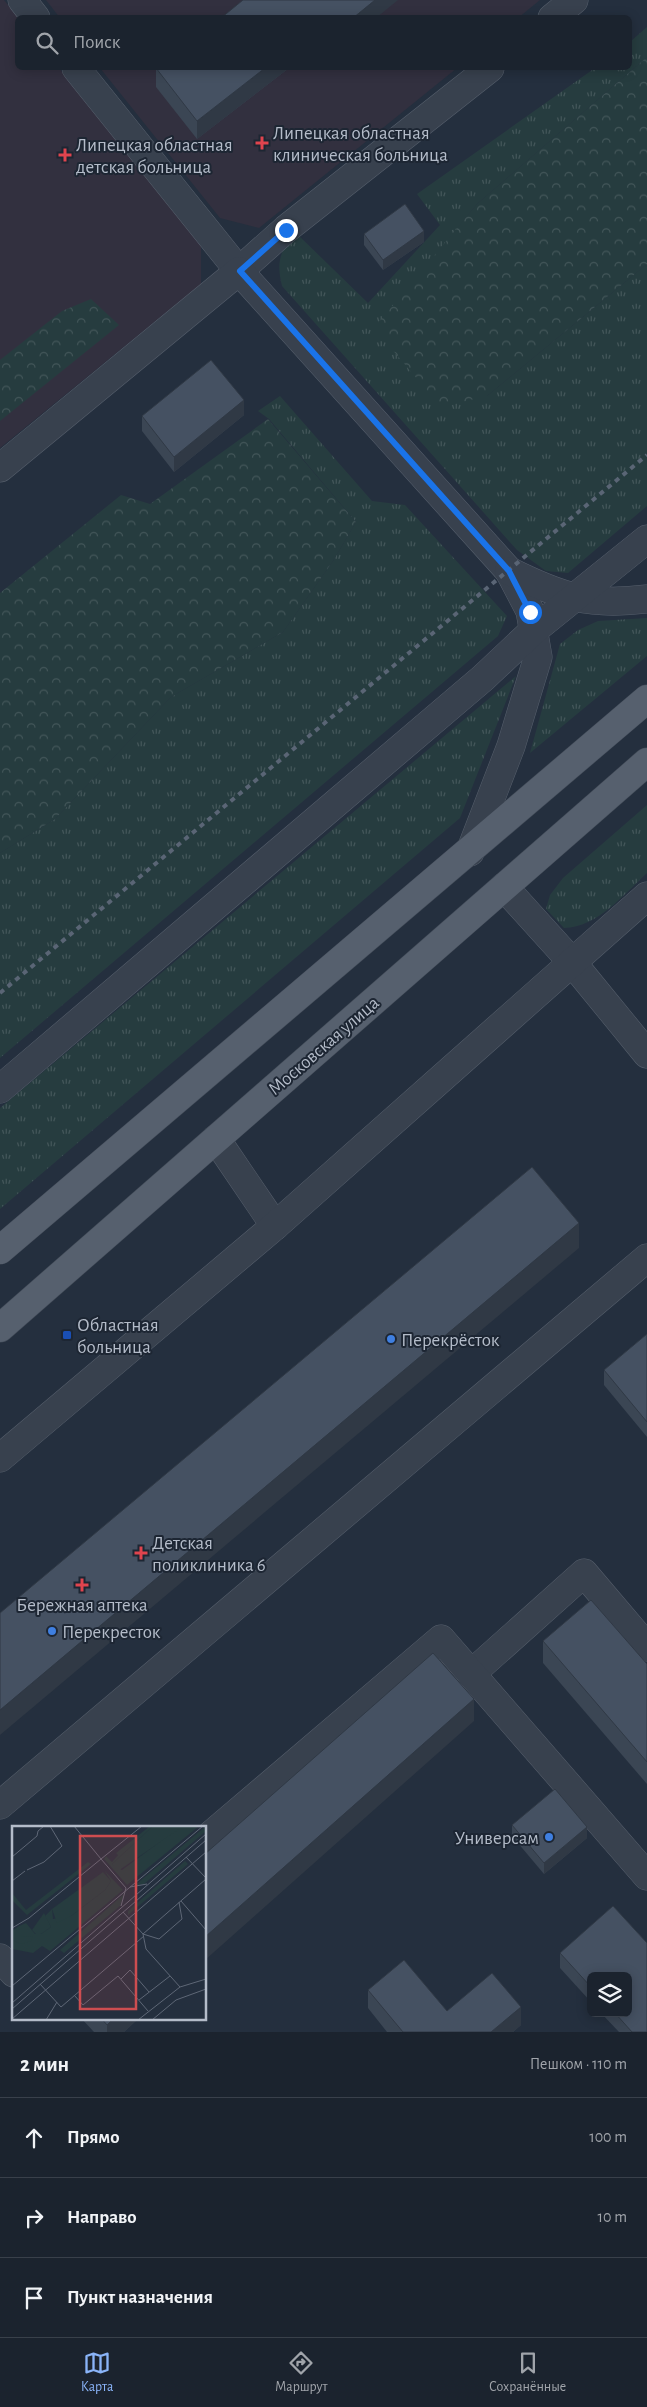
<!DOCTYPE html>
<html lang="ru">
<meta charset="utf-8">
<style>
body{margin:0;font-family:"Alegreya Sans",sans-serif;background:#282f3a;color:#f1f3f6}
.controls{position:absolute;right:15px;bottom:15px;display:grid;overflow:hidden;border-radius:8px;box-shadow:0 2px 12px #0003}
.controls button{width:45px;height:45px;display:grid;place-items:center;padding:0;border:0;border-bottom:1px solid #39404a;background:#1b232e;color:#f1f3f6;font:25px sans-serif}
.stop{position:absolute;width:15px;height:15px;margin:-11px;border:4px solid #1a73e8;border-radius:50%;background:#fff}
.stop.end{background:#1a73e8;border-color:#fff;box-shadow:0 1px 5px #0008}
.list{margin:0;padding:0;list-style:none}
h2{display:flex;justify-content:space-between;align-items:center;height:65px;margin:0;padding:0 20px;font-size:21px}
h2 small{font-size:16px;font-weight:400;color:#a0a4aa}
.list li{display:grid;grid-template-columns:32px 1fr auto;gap:15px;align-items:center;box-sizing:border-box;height:80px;padding:0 20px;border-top:1px solid #39404a}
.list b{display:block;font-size:19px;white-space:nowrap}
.list em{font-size:16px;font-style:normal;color:#a0a4aa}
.icon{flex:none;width:28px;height:28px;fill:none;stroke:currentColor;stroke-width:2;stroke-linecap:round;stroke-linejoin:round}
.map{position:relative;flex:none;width:647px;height:2032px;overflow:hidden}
.search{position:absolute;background:#1b232e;box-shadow:0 2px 12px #0003;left:15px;right:15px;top:15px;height:55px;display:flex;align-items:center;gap:12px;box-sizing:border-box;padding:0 18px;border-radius:8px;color:#a0a4aa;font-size:19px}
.sheet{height:305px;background:#1b232e}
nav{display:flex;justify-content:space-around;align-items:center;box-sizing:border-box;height:70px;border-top:1px solid #39404a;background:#1b232e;font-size:14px;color:#a0a4aa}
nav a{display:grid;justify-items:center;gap:2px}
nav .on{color:#8ab4f8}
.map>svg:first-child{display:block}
</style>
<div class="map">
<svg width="647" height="2032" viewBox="0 0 647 2032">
<defs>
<pattern id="grass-tufts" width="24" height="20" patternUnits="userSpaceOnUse" patternTransform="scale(1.25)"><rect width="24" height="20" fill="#263c3f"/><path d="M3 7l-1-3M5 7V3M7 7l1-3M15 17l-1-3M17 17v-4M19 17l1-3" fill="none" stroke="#435659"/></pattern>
<pattern id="forest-crowns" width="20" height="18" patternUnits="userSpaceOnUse" patternTransform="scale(1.25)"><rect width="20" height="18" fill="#263c3f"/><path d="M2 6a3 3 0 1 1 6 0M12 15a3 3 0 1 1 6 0" fill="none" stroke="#435659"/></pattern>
</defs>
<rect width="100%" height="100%" fill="#242f3e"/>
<g fill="#32303f">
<path d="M0,0h4l14,17v51h41l142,174v42l-201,164z"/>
<path d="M46,0h494l-22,18h-458z"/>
<path d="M100,68h357l-198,160 -39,-10z"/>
</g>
<g fill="url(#grass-tufts)">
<path d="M647,27v30l-170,147 -43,53 53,139 160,-132v242l-79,67 -22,-2 -29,-21 -235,-264c-6,-25 -2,-34 13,-54l73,71 72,-78 -23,-31 178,-126h35v-26z"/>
<path d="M280,396l92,105 33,4 102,111 -9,20 -498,422v-205l55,-34 116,-122 112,-65 50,-71 23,-39 -87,-103 -11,-8z"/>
<path d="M647,618v38l-117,97 30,-109 18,-14 20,-9z"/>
<path d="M516,676l-56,142 -460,391v-101z"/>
<path d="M647,805v68c-24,22 -49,54 -83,55l-18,-19 4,-14 13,-17z"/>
</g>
<g fill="url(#forest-crowns)">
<path d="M647,57v207l-160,132 -46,11 -67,-79 103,-124z"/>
<path d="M91,299l28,26 -119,96v-61l62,-49z"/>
<path d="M268,419l88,103 -23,39 -50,71 -112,65 -116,122 -55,34v-260l121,-98 29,9z"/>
</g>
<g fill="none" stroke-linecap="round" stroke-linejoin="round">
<defs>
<g id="minor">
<path d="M22,0l14,18"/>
<path d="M552,18l22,-18"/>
<path d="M76,68l163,203 47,-42 204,-161"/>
<path d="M0,468l239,-197 270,300 21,40 8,46 -27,89 -41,106"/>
<path d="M509,571c52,26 80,35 138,28"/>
<path d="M504,887l67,74 76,93"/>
<path d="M0,1089l483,-411 51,-48 113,-91"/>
<path d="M216,1139l59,87"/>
<path d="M0,1458l275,-232 372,-330"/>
<path d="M471,1674l113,-101 63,74"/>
<path d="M0,1805l647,-547"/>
<path d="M205,1840l236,-201 206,237"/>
<path d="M0,1958l14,15"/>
</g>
<g id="major">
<path d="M0,1250l647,-551"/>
<path d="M0,1328l647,-566"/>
</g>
</defs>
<use href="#minor" stroke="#565f6c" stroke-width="29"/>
<use href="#major" stroke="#414a57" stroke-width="29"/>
<use href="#minor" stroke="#38414e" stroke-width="28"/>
<use href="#major" stroke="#56606e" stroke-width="28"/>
<path stroke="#5a6575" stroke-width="4" stroke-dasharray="5 5" stroke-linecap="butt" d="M0,993l647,-538"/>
</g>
<g fill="#3b4654">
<path d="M156,68h133l-92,71 -41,-52z"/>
<path d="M364,234l60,8 -41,28 -19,-25z"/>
<path d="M244,415l-70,57 -32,-41v-15z"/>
<path d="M647,1334v103l-43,-52v-15z"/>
<path d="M543,1641l104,23v120l-104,-121z"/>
<path d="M512,1825l75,13 -43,36 -32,-38z"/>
<path d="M613,1906l34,37v89h-28l-18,-19h27v-37h-37v26l-31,-34v-15z"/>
<path d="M368,1990l79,21 74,14 -8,7h-126l-19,-24z"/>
<path d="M81,2018h58l-15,14h-30z"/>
</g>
<g fill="#303945">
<path d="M375,0h23l-22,18h-23z"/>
<path d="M265,68h24l-92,71v-18z"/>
<path d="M424,231v11l-41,28v-10z"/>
<path d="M244,400v15l-70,57v-15z"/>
<path d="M579,1223v25l-579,487v-25z"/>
<path d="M474,1699v22l-269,239v-23z"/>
<path d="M587,1827v11l-43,36v-11z"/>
<path d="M521,2007v18l-8,7h-22z"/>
<path d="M114,2018h25l-15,14h-17v-7z"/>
</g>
<g fill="#455162" stroke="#303945">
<path d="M243,0h132l-22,18h-132z"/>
<path d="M156,68h109l-68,53z"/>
<path d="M405,204l19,27 -41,29 -19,-26z"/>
<path d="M211,360l33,40 -70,57 -32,-41z"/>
<path d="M532,1167l47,56 -579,487v-97z"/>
<path d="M647,1334v88l-43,-52z"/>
<path d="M591,1600l56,64v98l-104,-121z"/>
<path d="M433,1653l41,46 -269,238v-83z"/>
<path d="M555,1789l32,38 -43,36 -32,-38z"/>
<path d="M613,1906l34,37v89h-15l-17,-19h13v-37h-37v11l-31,-34z"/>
<path d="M404,1960l43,51 45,-38 29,34 -30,25h-88l-35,-42z"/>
<path d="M101,2018h13l-7,7z"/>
</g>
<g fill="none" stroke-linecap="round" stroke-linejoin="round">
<path stroke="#1a73e8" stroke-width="6" d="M286,230l-46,41 269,300 21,41"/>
</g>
<g fill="#e0444e" stroke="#1d2633" stroke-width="2">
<path d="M259.5 135.5h5v5h5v5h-5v5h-5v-5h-5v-5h5z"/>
<path d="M62.5 147.5h5v5h5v5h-5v5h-5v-5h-5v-5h5z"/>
<path d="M138.5 1545.5h5v5h5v5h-5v5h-5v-5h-5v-5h5z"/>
<path d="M79.5 1577.5h5v5h5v5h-5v5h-5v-5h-5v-5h5z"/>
</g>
<rect fill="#1a4fb4" stroke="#1d2633" stroke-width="2" x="62" y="1330" width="10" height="10" rx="2.5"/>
<g fill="#3f7fe0" stroke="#1d2633" stroke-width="2">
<circle cx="391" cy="1339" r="5"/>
<circle cx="52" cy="1631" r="5"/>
<circle cx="549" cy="1837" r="5"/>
</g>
<g text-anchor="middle" stroke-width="4" stroke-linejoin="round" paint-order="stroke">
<g font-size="19" fill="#b4bcc9" stroke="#1d2633" text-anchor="start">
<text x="273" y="139">Липецкая областная<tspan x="273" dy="22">клиническая больница</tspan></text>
<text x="76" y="151">Липецкая областная<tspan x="76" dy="22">детская больница</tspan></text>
<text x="77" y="1331">Областная<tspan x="77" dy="22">больница</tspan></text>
<text x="401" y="1346">Перекрёсток</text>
<text x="152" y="1549">Детская<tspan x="152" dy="22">поликлиника 6</tspan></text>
<text x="82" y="1611" text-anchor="middle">Бережная аптека</text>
<text x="62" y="1638">Перекресток</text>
<text x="539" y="1844" text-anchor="end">Универсам</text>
</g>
<g font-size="19" fill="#b4bcc9" stroke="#1d2633">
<text transform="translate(323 1045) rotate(-41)" y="7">Московская улица</text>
</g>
</g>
<g transform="translate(12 1826)">
<rect width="194" height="194" fill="#242f3e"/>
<path d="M138,0h3l-41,38 10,6 59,-44h18l-72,59 -23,-26 2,-3 6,6 6,-7 -2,-2zM194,0v5l-62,53 -10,2zM173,35l3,3 -60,51v-4zM92,44l19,20 -73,61 -8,-5 -9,7 -21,-4v-18l7,-5 7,-3 9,11h6l10,-7 -6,-11 7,-7 1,10 18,-3 34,-26 6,-9zM112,68l-4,12 -56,47 -4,-3z" fill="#263c3f"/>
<path d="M141,0l29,1 -64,44 -6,-7zM76,36l3,2 -64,51 -15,-15v-7l14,17zM91,46l8,9 -6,9 -34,26 -14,7 -5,-14zM32,87l7,14 -13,9 -6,-6zM4,104l6,7 11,-1 -2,5 -10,3 -9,-4v-7z" fill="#263c3f"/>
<path fill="none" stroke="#5e6776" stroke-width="1" d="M62,0l27,33 41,-33M0,31l25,-21 1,-5 6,-5M174,31l20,21M15,44l17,-8 18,-16 -12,-20M0,55l13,-10M118,61l17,-3M169,75l25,29M111,86l20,22 3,15 34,38M0,102l17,-10 72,-59 25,29 -5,18M131,108l63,-55M131,108l16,5 23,-20 -3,-17M109,153l9,-9 19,22M28,158l21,23 83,-71M0,160l191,-160M62,169l9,10 35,-29 30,35M127,174l31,-24M0,177l194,-169M0,183l194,-169M0,193l194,-167M34,194l11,-18M126,194l42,-33 26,-8M140,194l24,-20 30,-11"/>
<path fill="#ce4d50" fill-opacity="0.15" stroke="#ce4d50" stroke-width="2.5" d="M68,10h56v173h-56z"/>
<rect width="194" height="194" fill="none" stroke="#b4bcc9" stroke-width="2.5"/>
</g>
</svg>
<div class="controls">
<button><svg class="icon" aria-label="layers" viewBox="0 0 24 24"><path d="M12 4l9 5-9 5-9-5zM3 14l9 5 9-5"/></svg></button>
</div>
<div class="stop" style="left:530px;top:612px"></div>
<div class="stop end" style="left:286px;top:230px"></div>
<div class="search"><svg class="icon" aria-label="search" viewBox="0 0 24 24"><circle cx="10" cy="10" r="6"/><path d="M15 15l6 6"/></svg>Поиск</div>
</div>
<section class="sheet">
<h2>2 мин<small>Пешком · 110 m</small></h2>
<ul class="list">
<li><svg class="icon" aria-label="ahead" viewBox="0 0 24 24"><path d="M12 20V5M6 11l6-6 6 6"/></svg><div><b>Прямо</b></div><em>100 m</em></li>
<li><svg class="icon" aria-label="right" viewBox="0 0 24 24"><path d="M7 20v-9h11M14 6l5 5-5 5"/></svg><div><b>Направо</b></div><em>10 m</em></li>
<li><svg class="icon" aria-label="arrive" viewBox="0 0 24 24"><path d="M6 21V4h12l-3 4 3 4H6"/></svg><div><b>Пункт назначения</b></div></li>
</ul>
</section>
<nav>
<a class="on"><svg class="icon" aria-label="map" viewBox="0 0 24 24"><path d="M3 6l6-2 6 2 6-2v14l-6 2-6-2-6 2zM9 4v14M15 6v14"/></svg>Карта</a>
<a><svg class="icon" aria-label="directions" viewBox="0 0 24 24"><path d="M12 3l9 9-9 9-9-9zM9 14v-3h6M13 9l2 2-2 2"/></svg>Маршрут</a>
<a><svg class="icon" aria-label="saved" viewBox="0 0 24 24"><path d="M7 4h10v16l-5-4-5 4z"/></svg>Сохранённые</a>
</nav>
